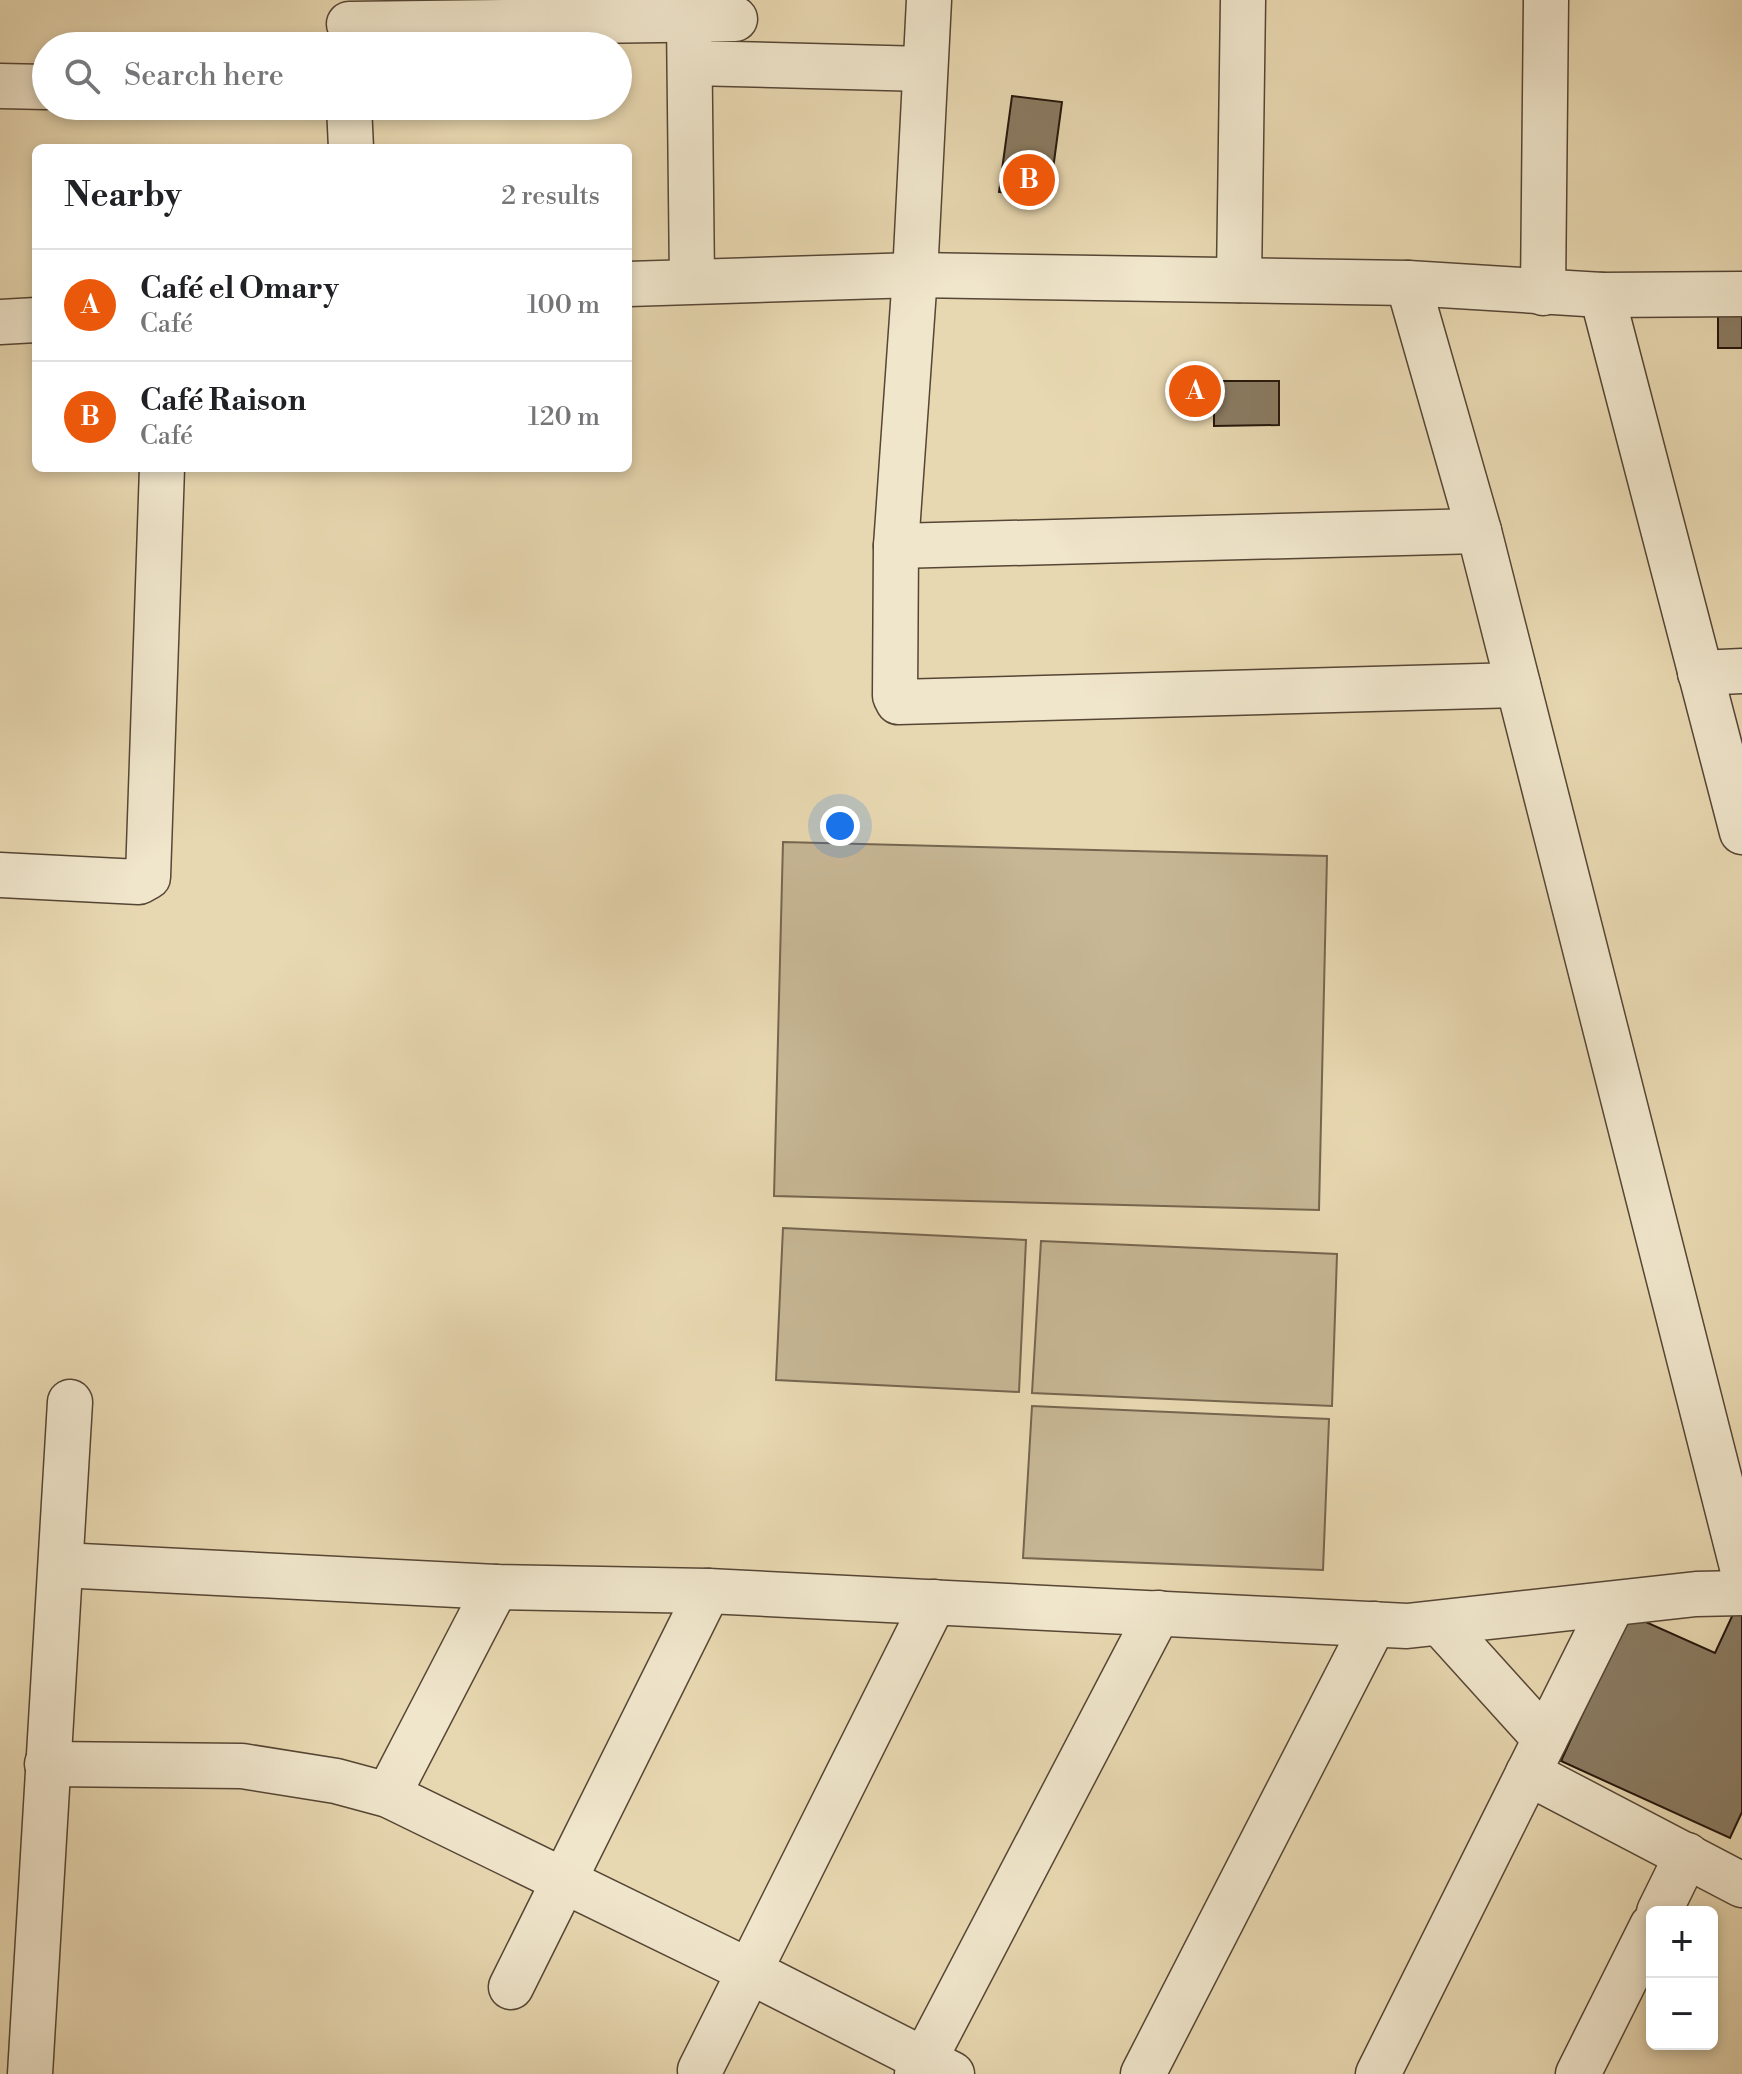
<!DOCTYPE html>
<meta charset="utf-8">
<style>
body{margin:0;font-family:"Libre Bodoni",serif;background:#f2f2f2;color:#202124}
.controls{position:absolute;right:24px;bottom:24px;display:grid;overflow:hidden;border-radius:12px;box-shadow:0 4px 12px #0003}
.controls button{width:72px;height:72px;display:grid;place-items:center;padding:0;border:0;border-bottom:2px solid #e0e0e0;background:#fff;color:#202124;font:40px sans-serif}
.you{position:absolute;left:840px;top:826px;width:28px;height:28px;margin:-20px;border:6px solid #fff;border-radius:50%;background:#1a73e8;box-shadow:0 0 0 12px #1a73e833}
.badge{display:grid;place-items:center;width:52px;height:52px;border-radius:50%;background:#ea580c;color:#fff;font-size:26px;font-weight:700}
.pin{position:absolute;translate:-50% -50%;border:4px solid #fff;box-shadow:0 2px 8px #0006}
.list{margin:0;padding:0;list-style:none}
h2{display:flex;justify-content:space-between;align-items:center;height:104px;margin:0;padding:0 32px;font-size:34px}
h2 small{font-size:26px;font-weight:400;color:#757577}
.list li{display:grid;grid-template-columns:52px 1fr auto;gap:24px;align-items:center;box-sizing:border-box;height:112px;padding:0 32px;border-top:2px solid #e0e0e0}
.list b{display:block;font-size:30px;white-space:nowrap}
.list p{margin:0;font-size:26px;white-space:nowrap;color:#757577}
.list em{font-size:26px;font-style:normal;color:#757577}
.icon{flex:none;width:44px;height:44px;fill:none;stroke:currentColor;stroke-width:2;stroke-linecap:round;stroke-linejoin:round}
.map{position:relative;flex:none;width:1742px;height:2074px;overflow:hidden}
.search{position:absolute;background:#fff;box-shadow:0 4px 12px #0003;left:32px;top:32px;width:600px;height:88px;display:flex;align-items:center;gap:20px;box-sizing:border-box;padding:0 28px;border-radius:44px;color:#757577;font-size:30px}
.panel{position:absolute;background:#fff;box-shadow:0 4px 12px #0003;left:32px;top:144px;width:600px;height:328px;border-radius:12px}
.map>svg:first-child{display:block}
</style>
<div class="map">
<svg width="1742" height="2074" viewBox="0 0 1742 2074">
<rect width="100%" height="100%" fill="#e8d8b1"/>
<filter id="stains"><feTurbulence type="fractalNoise" baseFrequency=".0025" numOctaves="4"/><feColorMatrix values="0 0 0 0 .2 0 0 0 0 .09 0 0 0 0 .02 0 0 0 .5 -.17"/></filter>
<radialGradient id="worn" r=".72"><stop offset=".6" stop-color="#630" stop-opacity="0"/><stop offset="1" stop-color="#630" stop-opacity=".3"/></radialGradient>
<g fill="#c7b795" stroke="#766650" stroke-width="2">
<path d="M783,842l544,14 -8,354 -545,-14z"/>
<path d="M783,1228l243,12 -7,152 -243,-12z"/>
<path d="M1041,1241l296,13 -5,152 -300,-13z"/>
<path d="M1032,1406l297,13 -6,151 -300,-12z"/>
</g>
<g fill="#8a7b62" stroke="#25160c" stroke-width="2">
<path d="M1012,96l50,6 -13,97 -50,-7z"/>
<rect x="1718" y="304" width="24" height="44"/>
<rect x="1179" y="381" width="35" height="32"/>
<path d="M1214,381h65v44l-65,1z"/>
<path d="M1734,1612l8,3v197l-12,26 -169,-77 67,-147 87,39z"/>
</g>
<g fill="none" stroke-linecap="round" stroke-linejoin="round">
<defs>
<g id="minor">
<path d="M929,0l-14,275 -19,271 -1,150 3,6 620,-17"/>
<path d="M689,20l3,260"/>
<path d="M349,24l386,-5"/>
<path d="M692,63l233,6"/>
<path d="M0,86l46,1"/>
<path d="M349,106l2,42"/>
<path d="M1239,280l4,-280"/>
<path d="M1408,283l71,248 263,1036"/>
<path d="M628,284l287,-9 493,8 194,12 140,-1"/>
<path d="M1543,293l3,-293"/>
<path d="M1602,295l140,537"/>
<path d="M0,322l36,-2"/>
<path d="M896,546l583,-15"/>
<path d="M1700,673l42,-2"/>
<path d="M0,875l139,7 9,-5 14,-409"/>
<path d="M61,1565l435,22 212,4 699,35 289,-32 46,-1"/>
<path d="M1441,1624l104,115"/>
<path d="M47,1764l195,2 94,15 52,14 361,176 203,103"/>
<path d="M1528,1773l214,112"/>
<path d="M388,1795l108,-208"/>
<path d="M1659,1912l28,-57"/>
<path d="M511,1987l197,-396"/>
<path d="M700,2070l234,-468"/>
<path d="M30,2074l40,-672"/>
<path d="M917,2074l241,-461"/>
<path d="M1143,2074l231,-450"/>
<path d="M1378,2074l234,-469"/>
<path d="M1578,2074l74,-148"/>
</g>
</defs>
<use href="#minor" stroke="#564635" stroke-width="47"/>
<use href="#minor" stroke="#f0e6cc" stroke-width="44"/>
</g>
<rect width="100%" height="100%" filter="url(#stains)"/>
<rect width="100%" height="100%" fill="url(#worn)"/>
</svg>
<div class="controls">
<button>+</button>
<button>−</button>
</div>
<div class="you"></div>
<div class="pin badge" style="left:1195px;top:391px">A</div>
<div class="pin badge" style="left:1029px;top:180px">B</div>
<div class="search"><svg class="icon" aria-label="search" viewBox="0 0 24 24"><circle cx="10" cy="10" r="6"/><path d="M15 15l6 6"/></svg>Search here</div>
<section class="panel">
<h2>Nearby<small>2 results</small></h2>
<ul class="list">
<li><span class="badge">A</span><div><b>Café el Omary</b><p>Café</p></div><em>100 m</em></li>
<li><span class="badge">B</span><div><b>Café Raison</b><p>Café</p></div><em>120 m</em></li>
</ul>
</section>
</div>
